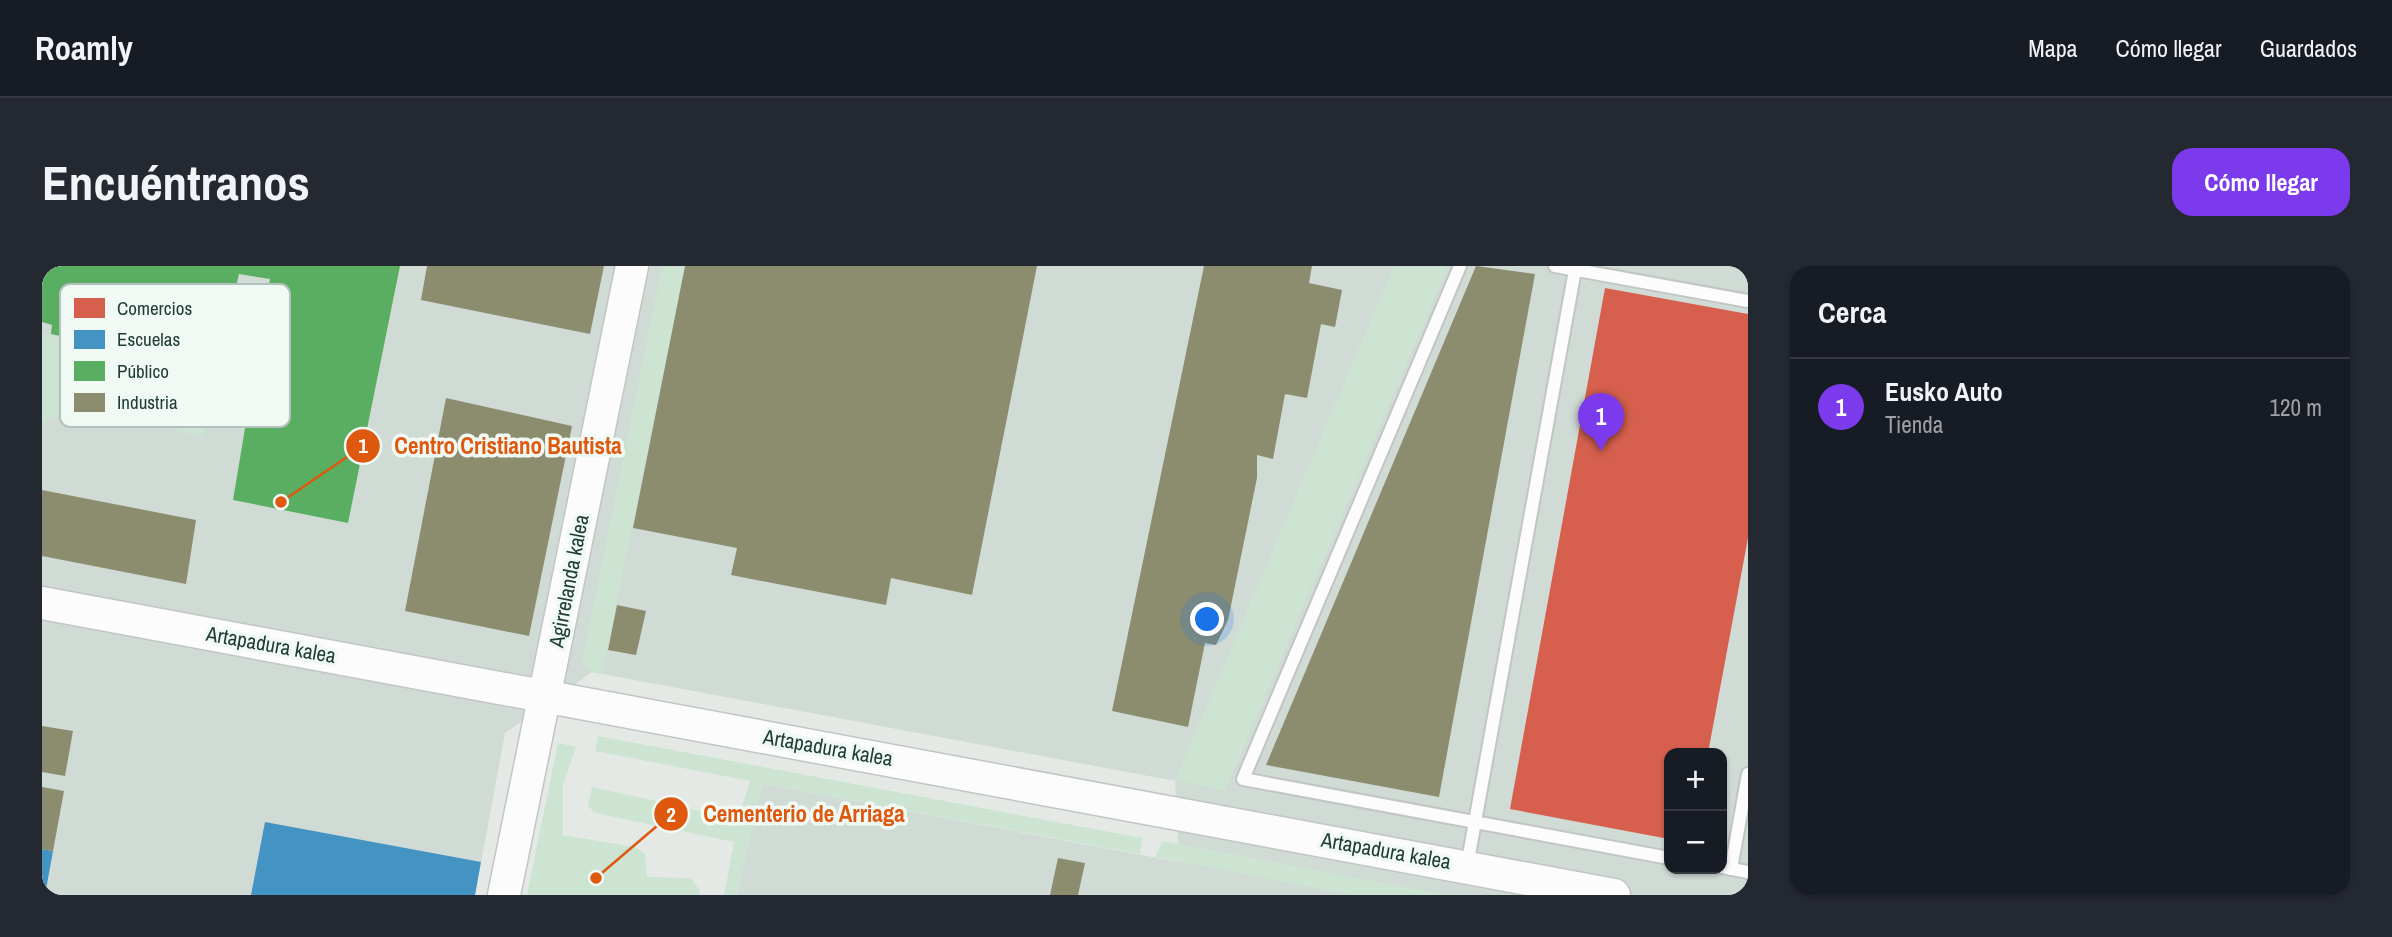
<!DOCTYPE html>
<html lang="es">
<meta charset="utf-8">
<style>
body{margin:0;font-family:"Archivo Narrow",sans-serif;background:#242831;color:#f1f3f6}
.controls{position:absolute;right:21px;bottom:21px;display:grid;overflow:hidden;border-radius:14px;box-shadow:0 2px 5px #0004}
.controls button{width:63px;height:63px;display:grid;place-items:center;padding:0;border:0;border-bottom:2px solid #363941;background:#171b24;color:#f1f3f6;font:35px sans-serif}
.you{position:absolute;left:1166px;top:354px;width:24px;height:24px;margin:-18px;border:5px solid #fff;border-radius:50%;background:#1a73e8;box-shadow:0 0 0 10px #1a73e833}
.badge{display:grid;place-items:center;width:46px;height:46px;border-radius:50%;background:#7c3aed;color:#fff;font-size:23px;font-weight:700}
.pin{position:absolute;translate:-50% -58px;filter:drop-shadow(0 2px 4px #0008)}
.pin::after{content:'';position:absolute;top:37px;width:24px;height:21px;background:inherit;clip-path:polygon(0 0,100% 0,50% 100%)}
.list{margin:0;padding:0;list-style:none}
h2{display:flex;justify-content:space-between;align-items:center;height:91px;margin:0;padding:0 28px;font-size:30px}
h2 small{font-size:23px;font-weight:400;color:#9ea1a6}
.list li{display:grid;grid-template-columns:46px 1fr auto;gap:21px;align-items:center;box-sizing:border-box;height:98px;padding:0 28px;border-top:2px solid #363941}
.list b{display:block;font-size:26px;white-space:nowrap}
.list p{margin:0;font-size:23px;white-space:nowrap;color:#9ea1a6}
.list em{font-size:23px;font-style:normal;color:#9ea1a6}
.map{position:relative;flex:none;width:1706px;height:629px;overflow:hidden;border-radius:21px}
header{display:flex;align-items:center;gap:42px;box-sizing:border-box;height:98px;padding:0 35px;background:#171b24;border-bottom:2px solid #363941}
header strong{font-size:33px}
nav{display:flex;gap:38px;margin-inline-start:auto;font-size:24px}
.intro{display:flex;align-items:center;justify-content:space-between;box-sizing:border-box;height:168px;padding:0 42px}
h1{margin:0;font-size:49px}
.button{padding:18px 32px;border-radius:21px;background:#7c3aed;color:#fff;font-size:24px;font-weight:700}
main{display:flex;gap:42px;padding:0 42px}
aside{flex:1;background:#171b24;border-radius:21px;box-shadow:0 2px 5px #0004}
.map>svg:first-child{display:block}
</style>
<header>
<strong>Roamly</strong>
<nav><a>Mapa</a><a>Cómo llegar</a><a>Guardados</a></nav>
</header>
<div class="intro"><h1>Encuéntranos</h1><a class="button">Cómo llegar</a></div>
<main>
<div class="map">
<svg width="1706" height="629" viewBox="0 0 1706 629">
<rect width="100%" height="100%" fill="#e4e9e6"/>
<path fill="#d1dbd6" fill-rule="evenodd" d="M0,0h1706v629h-1012l27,-111 416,78 -4,-81 -583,-109 -87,61 -30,162h-433zM1627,487h53v116h-53z"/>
<g fill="#cce4d1">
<path d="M620,0h23l-83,408 -10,-2 -10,-10z"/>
<path d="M1352,0h54l-223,525 -50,-11z"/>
<path d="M0,68l173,33 -13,71 -89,-29 -52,6 -19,8z"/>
<path d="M556,470l544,102 -2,16 -377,-70 -27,111h-12l10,-53 -139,-29 -7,-7 4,-19 146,32 12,-38 -155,-30z"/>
<path d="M516,477l18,4 -13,38v50l72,12 10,7 2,23 44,1 9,13 -1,4h-172z"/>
<path d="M1121,575l285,54h-96l-197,-38z"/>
</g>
<path fill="#d6604d" d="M1563,22l143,26v224l-40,215h-39v86l-159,-30z"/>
<g fill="#4393c3">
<path d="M223,556l216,40 -6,33h-224z"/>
<path d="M0,583l11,2 -8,44h-3z"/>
</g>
<path fill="#5aae61" d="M0,0h358l-52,257 -115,-23 37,-221 -31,-5 -20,82 -120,-26 -2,14 -46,-10 1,-9 -10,-3z"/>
<g fill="#8c8c6e">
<path d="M385,0h177l-14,68 -169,-34z"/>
<path d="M643,0h352l-65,329 -81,-17 -5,27 -155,-30 6,-27 -104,-20z"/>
<path d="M1162,0h108l-3,17 33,7 -7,37 -14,-3 -14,74 -22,-4 -12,65 -16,-4v23l-29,142 -12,25 -11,-2 -17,84 -76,-16z"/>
<path d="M1434,0l59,8 -96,523 -173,-32z"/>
<path d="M404,132l126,28 -43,210 -124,-25z"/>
<path d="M0,224l154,30 -10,64 -144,-28z"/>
<path d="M575,339l29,6 -10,44 -28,-5z"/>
<path d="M0,460l31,5 -8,45 -23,-4z"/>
<path d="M0,521l22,4 -11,60 -11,-2z"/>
<path d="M1016,592l27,5 -7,32h-28z"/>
</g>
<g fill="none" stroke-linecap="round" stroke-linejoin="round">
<defs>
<g id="service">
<path d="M1418,0l-217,513 426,79"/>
<path d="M1513,0l193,35"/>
<path d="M1425,600l108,-596"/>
<path d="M1680,601l26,5"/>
<path d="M1689,603l17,-95"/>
</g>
<g id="tertiary">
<path d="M0,337l1572,292"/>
<path d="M462,629l128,-629"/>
</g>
</defs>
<use href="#service" stroke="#c1c6c3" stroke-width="16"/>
<use href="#tertiary" stroke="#c1c6c3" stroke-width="35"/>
<use href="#service" stroke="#fbfcfb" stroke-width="12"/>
<use href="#tertiary" stroke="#fbfcfb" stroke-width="32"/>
</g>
<g text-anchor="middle" stroke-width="7" stroke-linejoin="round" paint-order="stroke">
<g font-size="21" fill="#203e34" stroke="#f1f9f5">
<text transform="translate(527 315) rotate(-79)" y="7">Agirrelanda kalea</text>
<text transform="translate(229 379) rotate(10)" y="7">Artapadura kalea</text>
<text transform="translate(786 482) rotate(10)" y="7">Artapadura kalea</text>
<text transform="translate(1344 585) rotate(10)" y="7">Artapadura kalea</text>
</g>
</g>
<rect x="18" y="18" width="230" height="143" rx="10" fill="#f1f9f5" stroke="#b2c1bb" stroke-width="2"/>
<rect x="32" y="32" width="31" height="20" fill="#d6604d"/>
<rect x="32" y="64" width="31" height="19" fill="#4393c3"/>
<rect x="32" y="95" width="31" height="20" fill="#5aae61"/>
<rect x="32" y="127" width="31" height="19" fill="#8c8c6e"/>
<g font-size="19" fill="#203e34">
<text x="75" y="49">Comercios</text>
<text x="75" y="80">Escuelas</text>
<text x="75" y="112">Público</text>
<text x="75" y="143">Industria</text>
</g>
<path fill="none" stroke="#de580e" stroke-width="2.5" d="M239 236L321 180M554 612L629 548"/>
<g fill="#de580e" stroke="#f1f9f5" stroke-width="2.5">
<circle cx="239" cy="236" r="7"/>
<circle cx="554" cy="612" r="7"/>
<circle cx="321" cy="180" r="18"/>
<circle cx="629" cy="548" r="18"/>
</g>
<g font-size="21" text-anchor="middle" font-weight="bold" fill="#fff">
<text x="321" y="187">1</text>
<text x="629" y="556">2</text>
</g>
<g font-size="23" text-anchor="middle" font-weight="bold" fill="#de580e" stroke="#f1f9f5" stroke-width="7" stroke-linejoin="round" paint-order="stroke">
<text x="466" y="188">Centro Cristiano Bautista</text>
<text x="762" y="556">Cementerio de Arriaga</text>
</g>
</svg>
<div class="controls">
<button>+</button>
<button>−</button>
</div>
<div class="you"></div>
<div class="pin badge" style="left:1559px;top:185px">1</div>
</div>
<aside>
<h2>Cerca<small></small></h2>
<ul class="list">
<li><span class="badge">1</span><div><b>Eusko Auto</b><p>Tienda</p></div><em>120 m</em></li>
</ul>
</aside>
</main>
